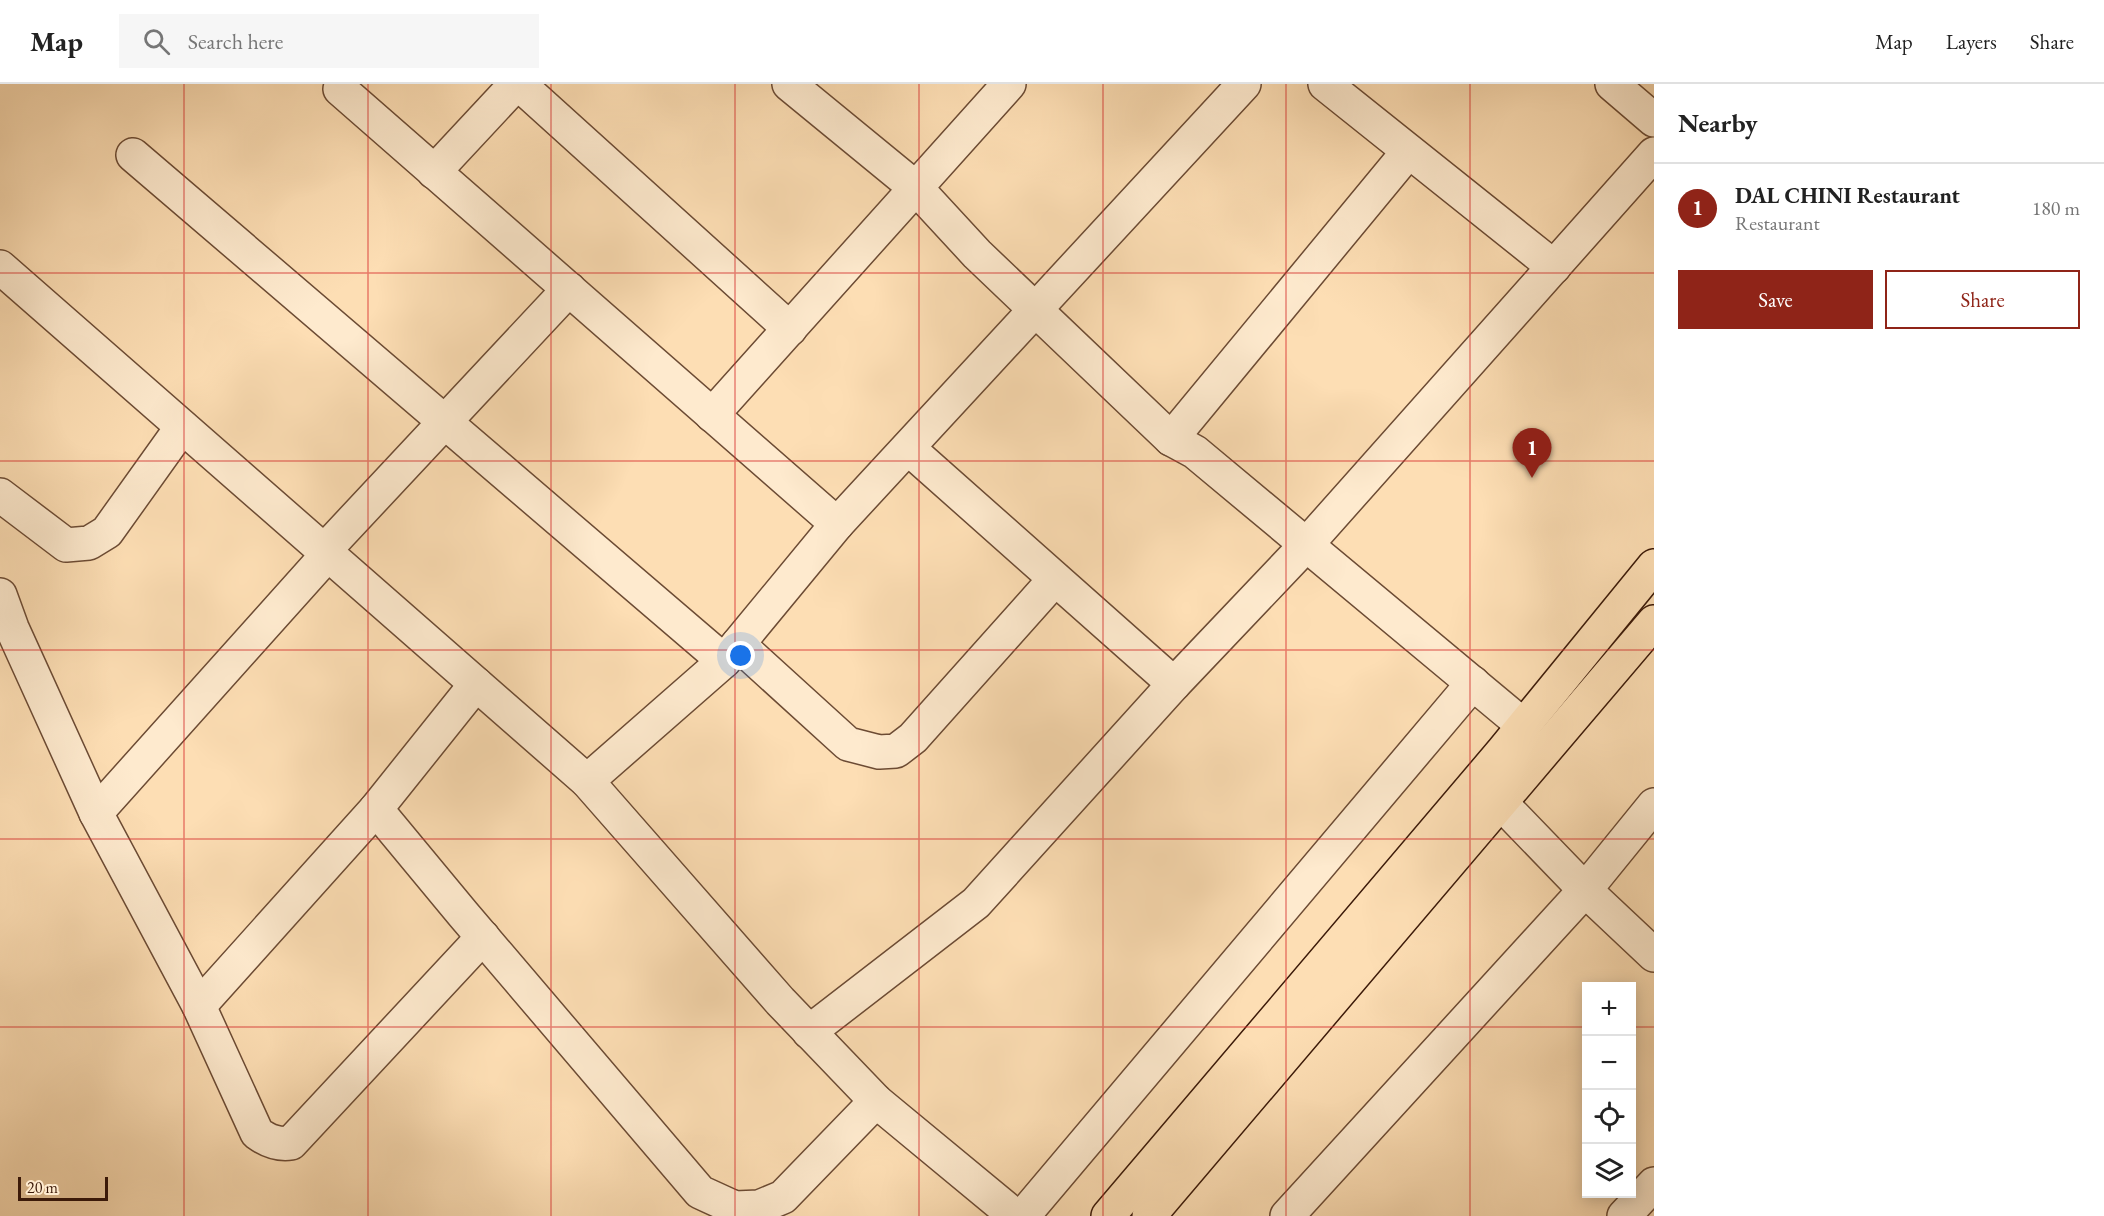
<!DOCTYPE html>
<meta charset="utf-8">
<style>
body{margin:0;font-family:"EB Garamond",serif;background:#f6f6f6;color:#222}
.controls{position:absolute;right:18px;bottom:18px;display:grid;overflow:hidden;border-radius:0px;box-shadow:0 3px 15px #0003}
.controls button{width:54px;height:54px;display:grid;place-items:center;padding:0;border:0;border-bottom:2px solid #e0e0e0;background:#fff;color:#222;font:30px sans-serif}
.scale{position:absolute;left:18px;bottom:15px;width:90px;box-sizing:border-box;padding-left:6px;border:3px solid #3c1a09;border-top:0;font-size:16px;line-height:21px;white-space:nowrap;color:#3c1a09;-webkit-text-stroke:4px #feeace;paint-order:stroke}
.you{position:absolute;left:741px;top:572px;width:21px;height:21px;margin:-15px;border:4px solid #fff;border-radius:50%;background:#1a73e8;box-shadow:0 0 0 9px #1a73e833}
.badge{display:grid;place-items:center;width:39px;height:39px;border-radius:50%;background:#8f2418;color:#fff;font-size:20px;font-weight:700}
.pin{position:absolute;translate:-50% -50px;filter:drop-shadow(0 2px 3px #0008)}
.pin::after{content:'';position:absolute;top:32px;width:21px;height:18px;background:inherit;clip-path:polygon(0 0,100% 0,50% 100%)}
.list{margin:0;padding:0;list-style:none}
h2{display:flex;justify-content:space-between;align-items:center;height:78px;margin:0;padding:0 24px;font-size:26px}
h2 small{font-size:20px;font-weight:400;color:#767676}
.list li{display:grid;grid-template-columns:39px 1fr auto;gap:18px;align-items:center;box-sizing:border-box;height:90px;padding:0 24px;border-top:2px solid #e0e0e0}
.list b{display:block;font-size:22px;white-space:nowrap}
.list p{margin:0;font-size:20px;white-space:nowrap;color:#767676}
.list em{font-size:20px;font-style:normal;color:#767676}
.actions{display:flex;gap:12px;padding:18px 24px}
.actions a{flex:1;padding:14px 0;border:2px solid #8f2418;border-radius:0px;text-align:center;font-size:21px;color:#8f2418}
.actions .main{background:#8f2418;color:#fff}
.icon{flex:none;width:33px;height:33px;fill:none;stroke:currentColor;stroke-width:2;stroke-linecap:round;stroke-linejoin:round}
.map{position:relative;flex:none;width:1654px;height:1132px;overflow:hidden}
header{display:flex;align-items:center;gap:36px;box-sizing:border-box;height:84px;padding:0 30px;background:#fff;border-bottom:2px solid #e0e0e0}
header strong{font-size:28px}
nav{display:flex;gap:33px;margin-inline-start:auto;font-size:21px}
.search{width:420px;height:54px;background:#f6f6f6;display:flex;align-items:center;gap:15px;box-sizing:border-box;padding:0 21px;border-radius:0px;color:#767676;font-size:22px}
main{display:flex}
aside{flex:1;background:#fff}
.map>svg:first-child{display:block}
</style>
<header>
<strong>Map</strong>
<div class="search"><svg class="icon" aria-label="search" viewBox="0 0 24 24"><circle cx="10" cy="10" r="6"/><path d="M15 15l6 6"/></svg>Search here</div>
<nav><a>Map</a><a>Layers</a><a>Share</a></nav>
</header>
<main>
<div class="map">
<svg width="1654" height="1132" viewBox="0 0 1654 1132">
<rect width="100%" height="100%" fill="#fddeb4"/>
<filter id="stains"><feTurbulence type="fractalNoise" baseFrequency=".00333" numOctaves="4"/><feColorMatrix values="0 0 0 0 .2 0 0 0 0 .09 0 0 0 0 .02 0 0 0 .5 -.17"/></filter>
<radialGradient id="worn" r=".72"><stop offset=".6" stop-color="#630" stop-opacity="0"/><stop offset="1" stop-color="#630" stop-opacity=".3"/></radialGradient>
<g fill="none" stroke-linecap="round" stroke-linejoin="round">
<defs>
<g id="street">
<path d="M519,0l271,245"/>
<path d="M789,0l128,105 60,65 194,185 24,13 329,274"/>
<path d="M1325,0l229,183"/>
<path d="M1612,0l42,36"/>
<path d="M340,5l497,435 407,-440"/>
<path d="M133,71l591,506 113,-137"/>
<path d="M434,88l82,-88"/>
<path d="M0,183l587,514 137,-120"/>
<path d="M712,331l297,-331"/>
<path d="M1171,355l237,-287"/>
<path d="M908,364l266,236 133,-140 347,-390"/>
<path d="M0,411l66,50 23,-2 18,-11 75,-105"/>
<path d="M324,467l245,-262"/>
<path d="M0,511l12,33 84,185 103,193 58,127c11,8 21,12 34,10l192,-206"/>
<path d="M738,560l110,100 31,8 17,-1 17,-13 142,-159"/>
<path d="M587,697l193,220 96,100 139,115"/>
<path d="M1501,719l84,87 69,65"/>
<path d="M376,725l87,105 237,278 35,16 24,-1 24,-10 93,-96"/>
<path d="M96,729l232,-259"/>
<path d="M199,922l177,-197 100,-125"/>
<path d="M809,948l167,-129 198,-219"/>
<path d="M1023,1132l450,-533"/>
<path d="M1287,1132l298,-326 69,-85"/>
<path d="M1624,1132l30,-32"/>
</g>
<g id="primary">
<path d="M1108,1132l395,-465 151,-185"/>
<path d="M1149,1132l505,-594"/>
</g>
</defs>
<use href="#street" stroke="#6c4b34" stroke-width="36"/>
<use href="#primary" stroke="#3c1a09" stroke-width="36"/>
<use href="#street" stroke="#feeace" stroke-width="33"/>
<use href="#primary" stroke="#fddeb4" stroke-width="33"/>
</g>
<path fill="none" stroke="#d62828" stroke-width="1.5" stroke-opacity="0.55" d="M184,0v1132M368,0v1132M551,0v1132M735,0v1132M919,0v1132M1103,0v1132M1286,0v1132M1470,0v1132M0,189h1654M0,377h1654M0,566h1654M0,755h1654M0,943h1586M1632,943h22"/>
<rect width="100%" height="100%" filter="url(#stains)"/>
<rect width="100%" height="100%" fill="url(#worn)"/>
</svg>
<div class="controls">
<button>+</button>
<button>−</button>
<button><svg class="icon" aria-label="locate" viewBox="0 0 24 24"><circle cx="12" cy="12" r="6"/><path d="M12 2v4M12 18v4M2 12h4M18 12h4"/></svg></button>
<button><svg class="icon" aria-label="layers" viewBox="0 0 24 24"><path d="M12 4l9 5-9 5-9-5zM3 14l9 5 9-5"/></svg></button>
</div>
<div class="scale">20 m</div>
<div class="you"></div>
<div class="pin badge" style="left:1532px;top:394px">1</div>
</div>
<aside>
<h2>Nearby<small></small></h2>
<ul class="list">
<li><span class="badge">1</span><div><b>DAL CHINI Restaurant</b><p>Restaurant</p></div><em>180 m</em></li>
</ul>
<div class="actions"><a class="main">Save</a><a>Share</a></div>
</aside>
</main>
